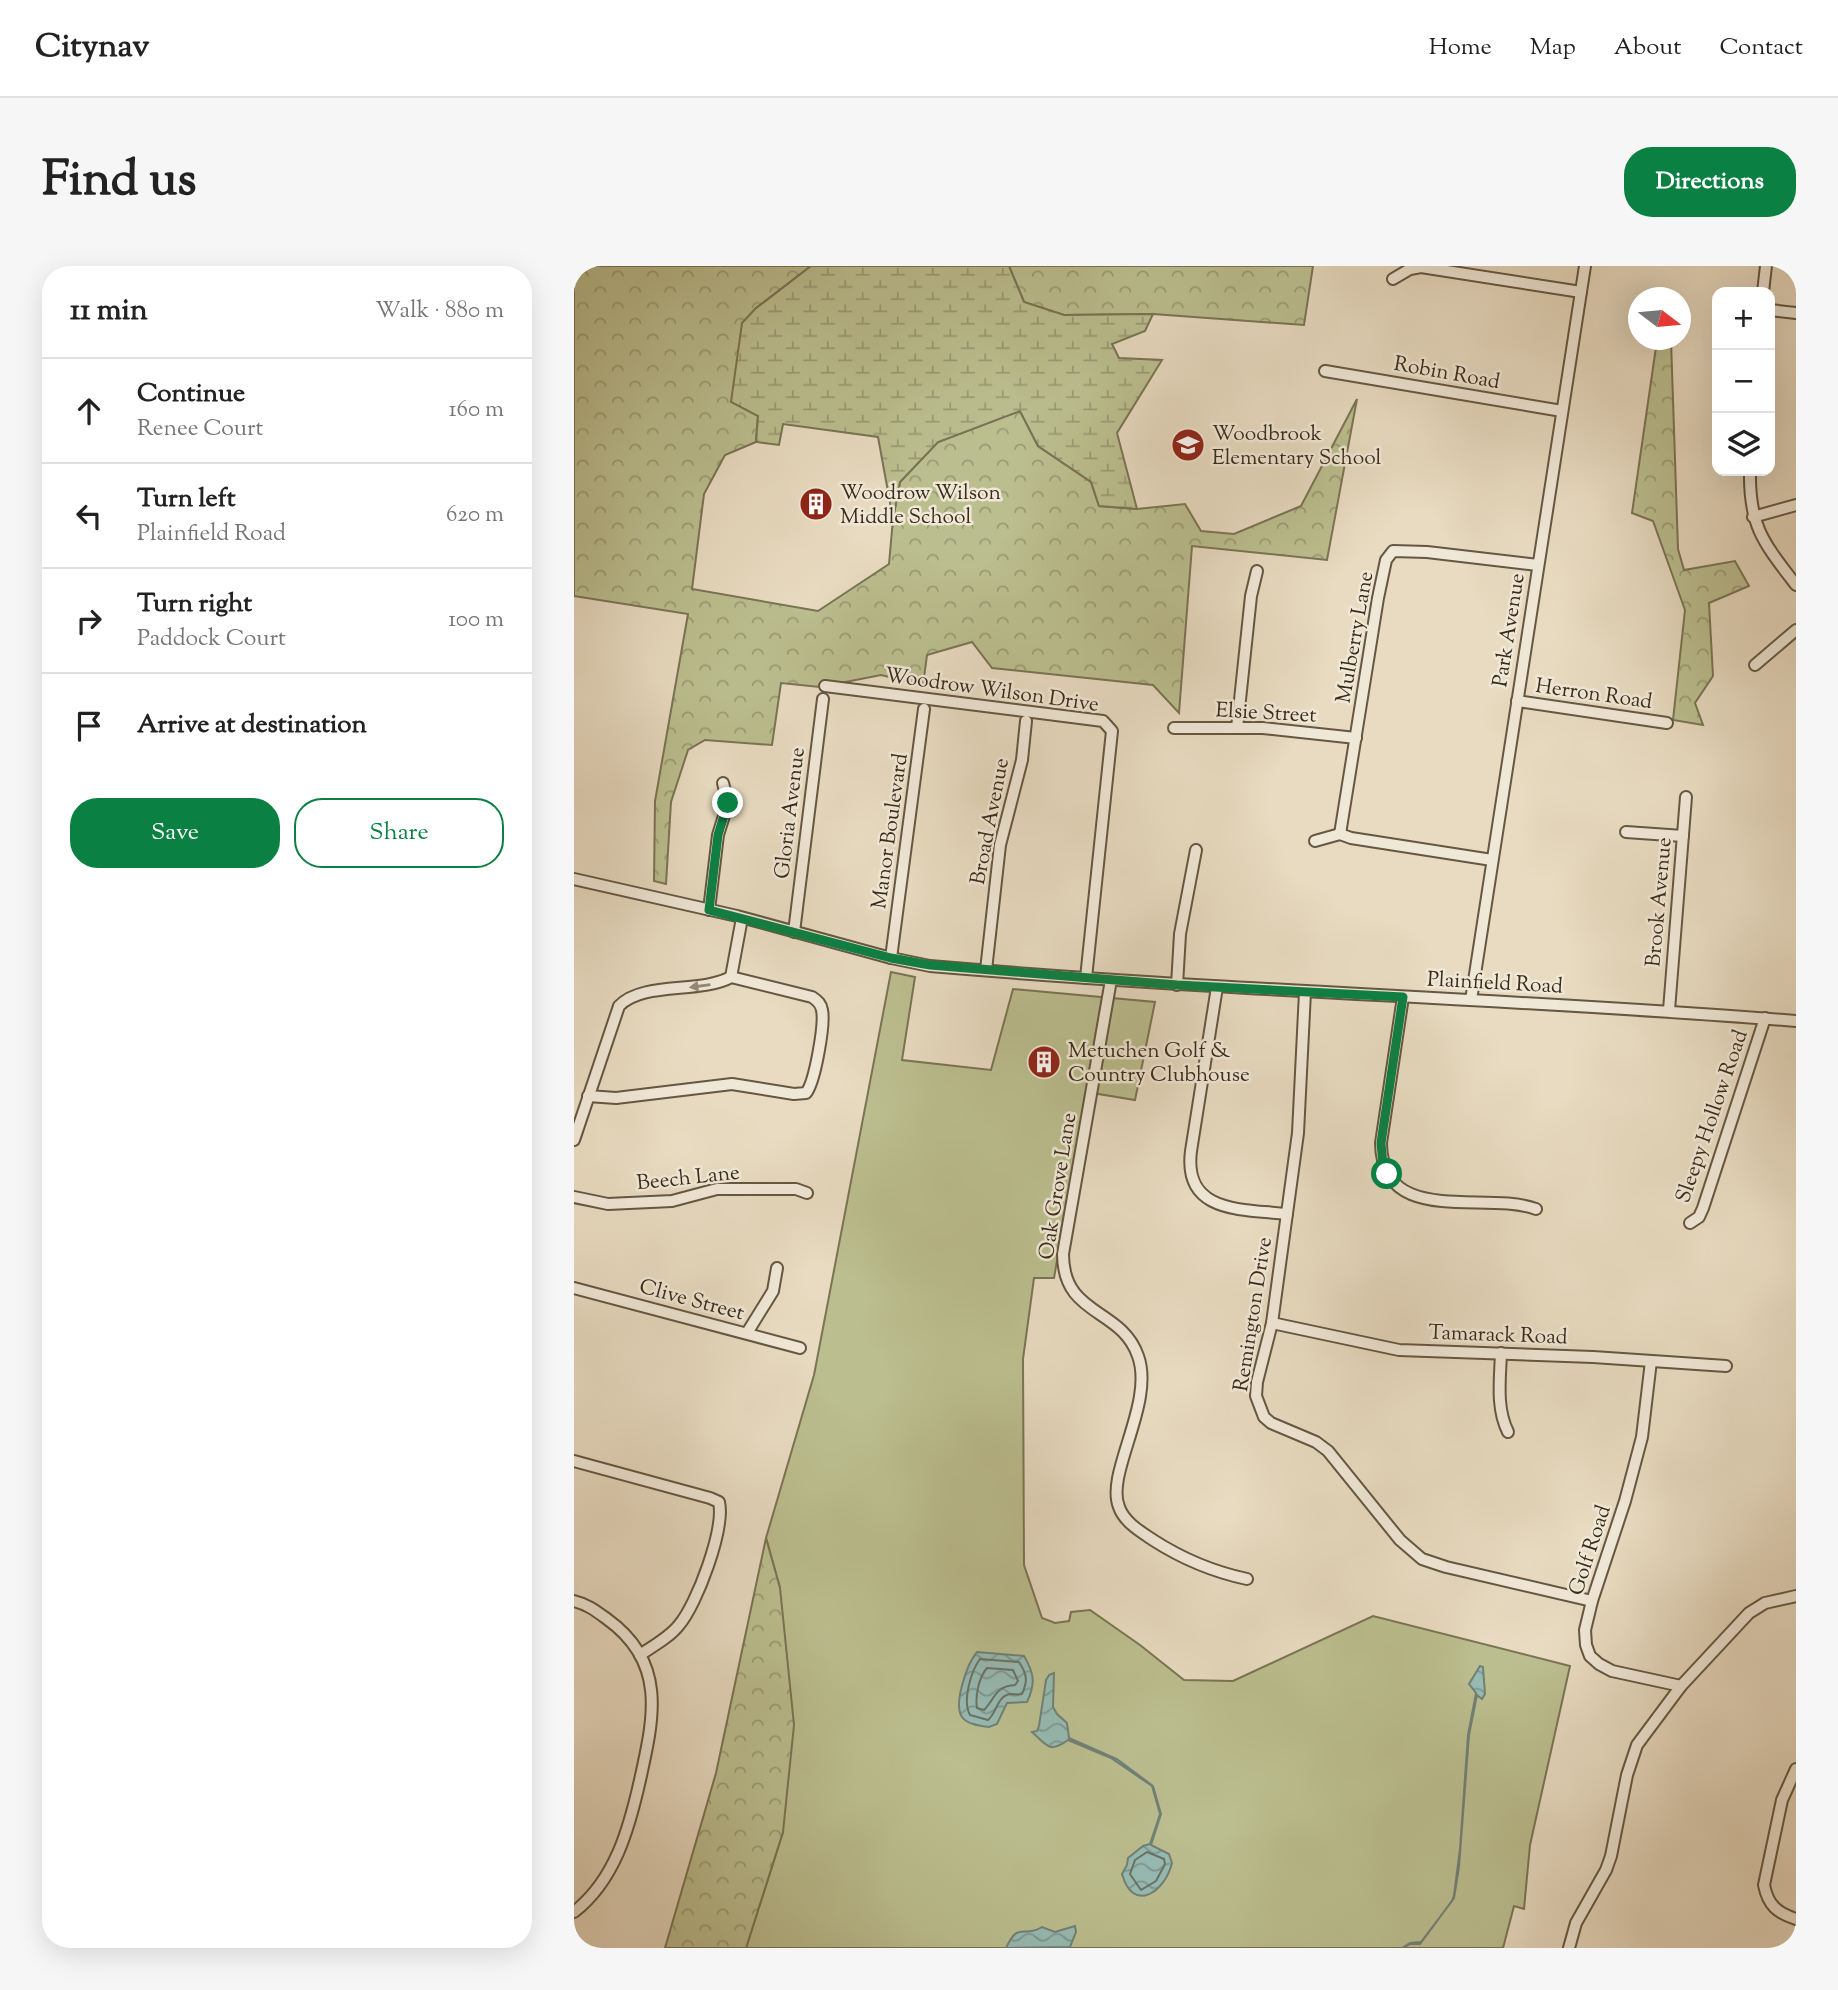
<!DOCTYPE html>
<meta charset="utf-8">
<style>
body{margin:0;font-family:"Sorts Mill Goudy",serif;background:#f6f6f6;color:#222}
.controls{position:absolute;right:21px;top:21px;display:grid;overflow:hidden;border-radius:14px;box-shadow:0 7px 28px #0002}
.controls button{width:63px;height:63px;display:grid;place-items:center;padding:0;border:0;border-bottom:2px solid #e0e0e0;background:#fff;color:#222;font:35px sans-serif}
.compass{position:absolute;left:1054px;top:21px;width:63px;height:63px;border-radius:50%;background:#fff;box-shadow:0 7px 28px #0002;rotate:106deg}
.stop{position:absolute;width:21px;height:21px;margin:-16px;border:5px solid #0b8043;border-radius:50%;background:#fff}
.stop.end{background:#0b8043;border-color:#fff;box-shadow:0 2px 7px #0008}
.list{margin:0;padding:0;list-style:none}
h2{display:flex;justify-content:space-between;align-items:center;height:91px;margin:0;padding:0 28px;font-size:30px}
h2 small{font-size:23px;font-weight:400;color:#767676}
.list li{display:grid;grid-template-columns:46px 1fr auto;gap:21px;align-items:center;box-sizing:border-box;height:105px;padding:0 28px;border-top:2px solid #e0e0e0}
.list b{display:block;font-size:26px;white-space:nowrap}
.list p{margin:0;font-size:23px;white-space:nowrap;color:#767676}
.list em{font-size:23px;font-style:normal;color:#767676}
.actions{display:flex;gap:14px;padding:21px 28px}
.actions a{flex:1;padding:16px 0;border:2px solid #0b8043;border-radius:28px;text-align:center;font-size:24px;color:#0b8043}
.actions .main{background:#0b8043;color:#fff}
.icon{flex:none;width:38px;height:38px;fill:none;stroke:currentColor;stroke-width:2;stroke-linecap:round;stroke-linejoin:round}
.map{position:relative;flex:none;width:1222px;height:1682px;overflow:hidden;border-radius:28px}
header{display:flex;align-items:center;gap:42px;box-sizing:border-box;height:98px;padding:0 35px;background:#fff;border-bottom:2px solid #e0e0e0}
header strong{font-size:33px}
nav{display:flex;gap:38px;margin-inline-start:auto;font-size:24px}
.intro{display:flex;align-items:center;justify-content:space-between;box-sizing:border-box;height:168px;padding:0 42px}
h1{margin:0;font-size:49px}
.button{padding:18px 32px;border-radius:28px;background:#0b8043;color:#fff;font-size:24px;font-weight:700}
main{display:flex;gap:42px;padding:0 42px}
aside{flex:1;background:#fff;border-radius:28px;box-shadow:0 7px 28px #0002}
.map>svg:first-child{display:block}
</style>
<header>
<strong>Citynav</strong>
<nav><a>Home</a><a>Map</a><a>About</a><a>Contact</a></nav>
</header>
<div class="intro"><h1>Find us</h1><a class="button">Directions</a></div>
<main>
<aside>
<h2>11 min<small>Walk · 880 m</small></h2>
<ul class="list">
<li><svg class="icon" aria-label="ahead" viewBox="0 0 24 24"><path d="M12 20V5M6 11l6-6 6 6"/></svg><div><b>Continue</b><p>Renee Court</p></div><em>160 m</em></li>
<li><svg class="icon" aria-label="left" viewBox="0 0 24 24"><path d="M17 20v-9H6M10 6l-5 5 5 5"/></svg><div><b>Turn left</b><p>Plainfield Road</p></div><em>620 m</em></li>
<li><svg class="icon" aria-label="right" viewBox="0 0 24 24"><path d="M7 20v-9h11M14 6l5 5-5 5"/></svg><div><b>Turn right</b><p>Paddock Court</p></div><em>100 m</em></li>
<li><svg class="icon" aria-label="arrive" viewBox="0 0 24 24"><path d="M6 21V4h12l-3 4 3 4H6"/></svg><div><b>Arrive at destination</b></div></li>
</ul>
<div class="actions"><a class="main">Save</a><a>Share</a></div>
</aside>
<div class="map">
<svg width="1222" height="1682" viewBox="0 0 1222 1682">
<defs>
<pattern id="forest-crowns" width="20" height="18" patternUnits="userSpaceOnUse" patternTransform="scale(1.75)"><rect width="20" height="18" fill="#bbbe8f"/><path d="M2 6a3 3 0 1 1 6 0M12 15a3 3 0 1 1 6 0" fill="none" stroke="#999b74"/></pattern>
<pattern id="wetland-marsh" width="20" height="14" patternUnits="userSpaceOnUse" patternTransform="scale(1.75)"><rect width="20" height="14" fill="#bbbe8f"/><path d="M1 5h8M5 5V1M11 12h8M15 12V8" fill="none" stroke="#999b74"/></pattern>
<pattern id="water-waves" width="16" height="10" patternUnits="userSpaceOnUse" patternTransform="scale(1.75)"><rect width="16" height="10" fill="#97bbb4"/><path d="M0 5q4-4 8 0t8 0" fill="none" stroke="#7c9891"/></pattern>
</defs>
<rect width="100%" height="100%" fill="#e8dbc1"/>
<filter id="stains"><feTurbulence type="fractalNoise" baseFrequency=".00286" numOctaves="4"/><feColorMatrix values="0 0 0 0 .2 0 0 0 0 .09 0 0 0 0 .02 0 0 0 .5 -.17"/></filter>
<radialGradient id="worn" r=".72"><stop offset=".6" stop-color="#630" stop-opacity="0"/><stop offset="1" stop-color="#630" stop-opacity=".3"/></radialGradient>
<path fill="#bbbe8f" stroke="#7a7454" stroke-width="2" d="M317,706l24,5 -13,83 89,10 22,-81 142,13 -20,98 -49,-8 -32,186h-20l-11,81 1,206 18,53 13,5 14,-2 2,-9 19,-2 50,35 44,35 49,1 140,-65 197,50 -40,179 -6,64 -10,-3 -11,42h-757l37,-116 -3,-244 -14,-50 48,-163z"/>
<g fill="url(#forest-crowns)" stroke="#7a7454" stroke-width="2">
<path d="M0,0h237l-56,43 3,107 -2,26 -31,13 -21,39 -12,95 126,22 71,-47 4,-45 7,-37 38,-40 82,-31 18,35 53,36 8,24 38,3 48,-5 16,27 33,3 67,-28 56,-107 -30,161 -135,-14 -13,167 -26,-28 -161,-17 -20,-26 -45,13 -4,30 -42,-10 -61,12 -39,-4 -9,62 -67,-5 -17,10 -17,52 -5,82 -12,-3 1,-80 33,-187 -114,-18z"/>
<path d="M435,0h304l-9,59 -151,-11 -89,1 -40,-13z"/>
<path d="M1083,74h14l7,209 6,21 51,-9 14,25 -40,17 4,73 -18,27 8,22 -30,-5 12,-110 -32,-89 -21,-8z"/>
<path d="M192,1272l14,50 14,137 -11,107 -37,116h-81l51,-175z"/>
</g>
<path fill="url(#wetland-marsh)" stroke="#7a7454" stroke-width="2" d="M237,0h198l15,36 40,13 89,-1 -8,17 -33,13 7,14 43,2 -45,73 20,76 -38,-3 -8,-24 -53,-36 -18,-35 -82,31 -38,40 -7,37 -15,-82 -95,-13 -4,21 -23,-3 2,-26 -27,-14 11,-79 13,-14z"/>
<g fill="url(#water-waves)" stroke="#718176" stroke-width="2">
<path d="M403,1386l47,4c10,17 12,27 3,46l-20,1 -10,21 -8,3c-8,-1 -21,-2 -27,-10 -9,-13 5,-53 15,-65z"/>
<path d="M906,1400l3,1 2,27 -3,5 -5,-4 -8,40 -10,132 -5,31 -34,46h-10l-8,4 8,-5 11,-1 31,-41 2,-6 6,-46 8,-114 8,-42 -7,-9z"/>
<path d="M480,1407l-1,34 4,7 10,9 2,15 48,21 36,27 8,28 -10,31 18,9 3,9c-7,29 -39,51 -50,11l5,-9 1,-7 15,-12 7,-2 10,-30 -8,-28 -41,-28 -43,-18c-19,14 -21,5 -36,-8l5,-1 2,-5 7,-46 3,-5z"/>
<path d="M501,1660l1,6 -6,15 -64,1c13,-28 17,-9 36,-21l13,5z"/>
</g>
<g fill="none" stroke-linecap="round" stroke-linejoin="round">
<g stroke="#687366" stroke-width="2">
<path d="M406,1393l39,3c8,12 9,19 3,32 -3,1 -7,0 -11,0 -14,1 -14,19 -23,26l-18,-5c-8,-14 1,-44 10,-56z"/>
<path d="M413,1402l26,2 5,11 -3,4c-20,1 -20,14 -31,25l-7,-2c-2,-12 2,-31 10,-40z"/>
<path d="M573,1586l17,7 1,5 -9,17 -15,9 -11,-16 5,-14z"/>
</g>
<defs>
<g id="minor">
<path d="M819,13l17,-10 11,-2 160,25"/>
<path d="M1189,26l3,-26"/>
<path d="M1196,44l26,3"/>
<path d="M751,105l237,40"/>
<path d="M1176,205c-1,55 13,71 46,114"/>
<path d="M1179,251l43,-12"/>
<path d="M1181,399l41,-35"/>
<path d="M251,420l278,35 9,10 -26,247"/>
<path d="M943,435l150,22"/>
<path d="M600,462h89l93,10"/>
<path d="M663,462l14,-132 6,-25"/>
<path d="M1052,566l57,4"/>
<path d="M741,575l25,-7"/>
<path d="M918,594l-141,-22 -11,-4 38,-236 8,-38 7,-9 34,1 111,13"/>
<path d="M0,613l163,37 154,42 39,8c289,25 578,32 866,55"/>
<path d="M135,644l9,-75 10,-32 -5,-20"/>
<path d="M220,666l29,-233"/>
<path d="M317,692l33,-249"/>
<path d="M412,704l14,-125 22,-85 4,-39"/>
<path d="M537,714l-48,274c0,63 58,53 75,102 17,47 -33,118 -19,151 5,15 22,25 34,33 28,18 61,32 94,39"/>
<path d="M603,719l3,-51 16,-84"/>
<path d="M643,721l-26,164c-8,63 52,58 96,63"/>
<path d="M731,726l-7,141 -26,190 -15,59 -1,14 8,21 7,6 45,19 12,9 72,89 22,19 24,8 146,34"/>
<path d="M829,731l-22,146c1,85 103,47 155,66"/>
<path d="M897,734l114,-734"/>
<path d="M1095,744l17,-213"/>
<path d="M14,830l28,2 116,-14 62,10 12,-1c9,-11 19,-69 16,-83 -1,-6 -4,-9 -10,-13l-81,-20"/>
<path d="M0,874l45,-134c24,-25 81,-12 112,-29l11,-59"/>
<path d="M0,931l34,7 64,-3 45,-12h79l11,4"/>
<path d="M1116,957l9,-6 4,-9 62,-190"/>
<path d="M0,1022l226,60"/>
<path d="M698,1057l127,27 194,7 133,9"/>
<path d="M173,1067l26,-42 4,-23"/>
<path d="M927,1087c-1,27 -5,55 7,79"/>
<path d="M1077,1095l-9,76 -17,64 -33,100 -7,29 1,15 4,11 9,8 13,7 69,15"/>
<path d="M0,1195l136,37 9,4c6,27 -22,102 -40,123 -9,12 -26,21 -39,30"/>
<path d="M0,1335c13,3 22,10 33,18 60,43 47,98 33,161 -11,49 -25,100 -66,132"/>
<path d="M1222,1503l-14,31 -18,85c4,20 13,28 32,34"/>
<path d="M995,1682l7,-25 30,-53 5,-14 16,-81 10,-30 44,-59 68,-73 16,-10 31,-7"/>
</g>
</defs>
<use href="#minor" stroke="#655742" stroke-width="14"/>
<use href="#minor" stroke="#f0e8d7" stroke-width="10"/>
</g>
<defs><path id="oneway-solid" d="M-6-.8H1V-3.2L6.5 0L1 3.2V.8H-6Z" transform="scale(1.75)"/></defs>
<use fill="#948a78" href="#oneway-solid" transform="translate(126 720) rotate(172)"/>
<g fill="none" stroke-linecap="round" stroke-linejoin="round">
<path stroke="#0b8043" stroke-width="9" d="M154,537l-10,32 -9,75 182,48 39,7 247,20 226,12 -22,146 2,22 4,9"/>
</g>
<defs>
<symbol id="school-disc" viewBox="-11 -11 22 22"><circle r="9.5" fill="#8f2418" stroke="#f0e8d7"/><path d="M0-5L7-2L0 1L-7-2ZM-4 1L0 2.5L4 1V4Q0 6-4 4Z" fill="#fff"/></symbol>
<symbol id="building-disc" viewBox="-11 -11 22 22"><circle r="9.5" fill="#8f2418" stroke="#f0e8d7"/><path d="M-4-6H4V6H1V3H-1V6H-4ZM-2.5-4.3h1.7v1.8h-1.7ZM.8-4.3h1.7v1.8H.8ZM-2.5-1h1.7V.8h-1.7ZM.8-1h1.7V.8H.8Z" fill="#fff"/></symbol>
</defs>
<g fill-rule="evenodd">
<use href="#school-disc" x="595" y="160" width="38" height="38"/>
<use href="#building-disc" x="223" y="219" width="38" height="38"/>
<use href="#building-disc" x="451" y="777" width="38" height="38"/>
</g>
<g text-anchor="middle" stroke-width="5" stroke-linejoin="round" paint-order="stroke">
<g font-size="21" fill="#392b18" stroke="#f0e8d7">
<text transform="translate(873 106) rotate(10)" y="7">Robin Road</text>
<text transform="translate(934 364) rotate(-81)" y="7">Park Avenue</text>
<text transform="translate(780 371) rotate(-80)" y="7">Mulberry Lane</text>
<text transform="translate(418 423) rotate(8)" y="7">Woodrow Wilson Drive</text>
<text transform="translate(1020 427) rotate(8)" y="7">Herron Road</text>
<text transform="translate(692 446) rotate(3)" y="7">Elsie Street</text>
<text transform="translate(215 547) rotate(-83)" y="7">Gloria Avenue</text>
<text transform="translate(415 555) rotate(-79)" y="7">Broad Avenue</text>
<text transform="translate(315 565) rotate(-82)" y="7">Manor Boulevard</text>
<text transform="translate(1084 636) rotate(-85)" y="7">Brook Avenue</text>
<text transform="translate(921 716) rotate(3)" y="7">Plainfield Road</text>
<text transform="translate(1137 850) rotate(-71)" y="7">Sleepy Hollow Road</text>
<text transform="translate(114 911) rotate(-6)" y="7">Beech Lane</text>
<text transform="translate(483 920) rotate(-81)" y="7">Oak Grove Lane</text>
<text transform="translate(118 1033) rotate(15)" y="7">Clive Street</text>
<text transform="translate(678 1048) rotate(-81)" y="7">Remington Drive</text>
<text transform="translate(924 1068) rotate(2)" y="7">Tamarack Road</text>
<text transform="translate(1015 1284) rotate(-72)" y="7">Golf Road</text>
</g>
<g font-size="21" fill="#392b18" stroke="#f0e8d7" text-anchor="start">
<text x="638" y="174">Woodbrook<tspan x="638" dy="24">Elementary School</tspan></text>
<text x="266" y="233">Woodrow Wilson<tspan x="266" dy="24">Middle School</tspan></text>
<text x="494" y="791">Metuchen Golf &amp;<tspan x="494" dy="24">Country Clubhouse</tspan></text>
</g>
</g>
<rect width="100%" height="100%" filter="url(#stains)"/>
<rect width="100%" height="100%" fill="url(#worn)"/>
</svg>
<div class="controls">
<button>+</button>
<button>−</button>
<button><svg class="icon" aria-label="layers" viewBox="0 0 24 24"><path d="M12 4l9 5-9 5-9-5zM3 14l9 5 9-5"/></svg></button>
</div>
<svg class="compass" viewBox="-18 -18 36 36"><path d="M0-13l5 13h-10z" fill="#e53935"/><path d="M0 13l5-13h-10z" fill="#767676"/></svg>
<div class="stop" style="left:813px;top:908px"></div>
<div class="stop end" style="left:154px;top:537px"></div>
</div>
</main>
